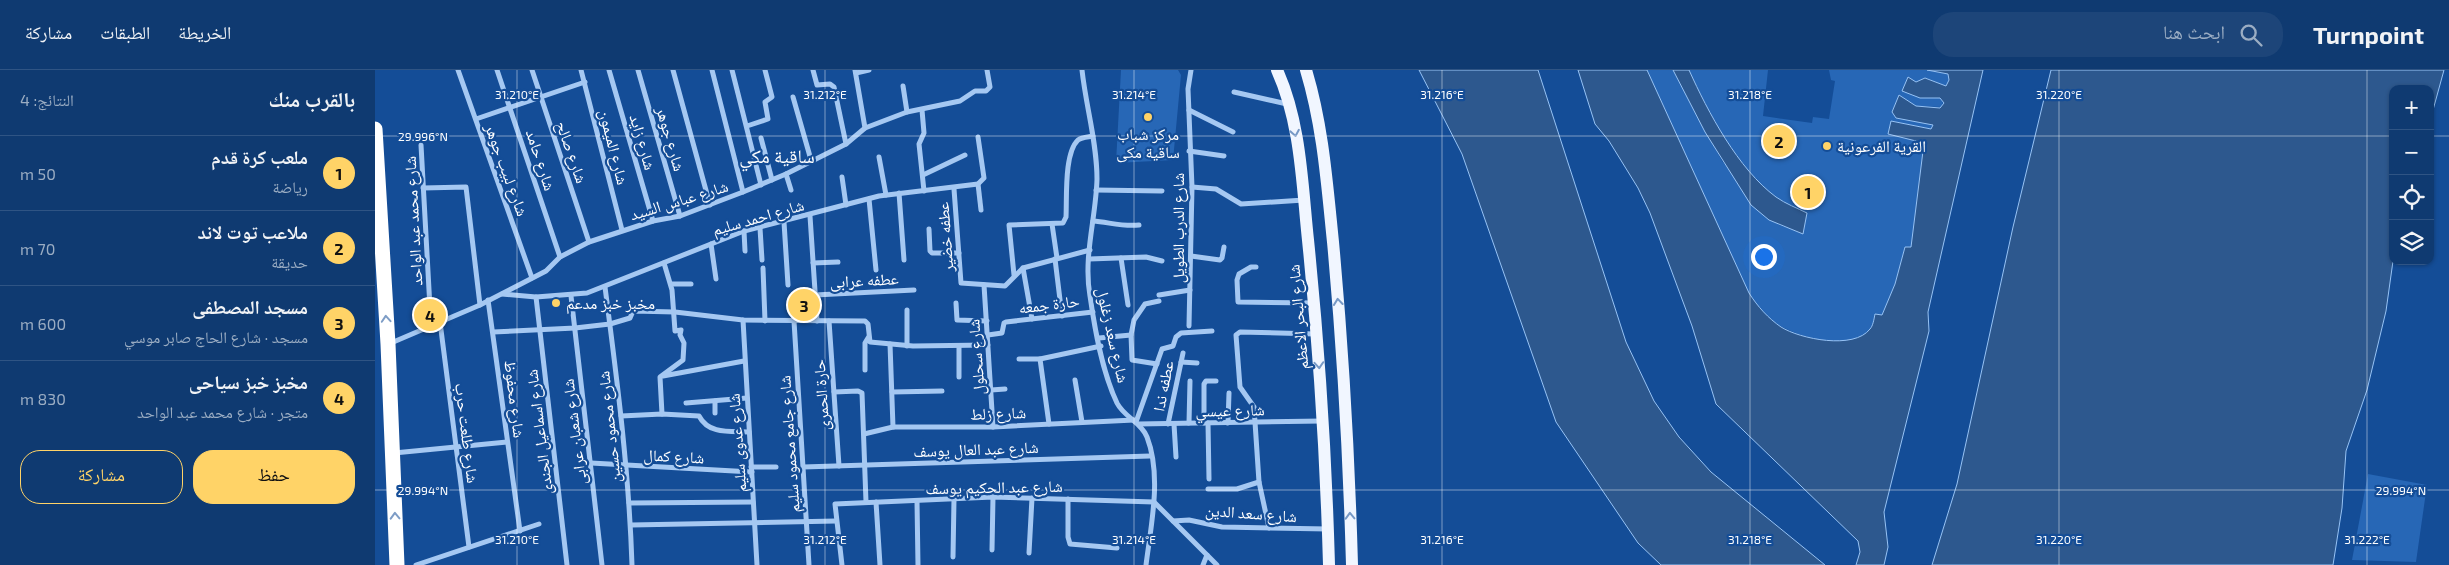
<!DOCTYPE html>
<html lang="ar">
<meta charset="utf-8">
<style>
body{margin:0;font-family:"Exo 2","Noto Naskh Arabic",sans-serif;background:#1d4579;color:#f1f3f6;direction:rtl}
.controls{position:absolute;right:15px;top:15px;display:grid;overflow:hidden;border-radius:10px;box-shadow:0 1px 4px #0004}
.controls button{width:45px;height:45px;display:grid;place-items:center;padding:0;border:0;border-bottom:1px solid #2f5484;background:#0f3a71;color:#f1f3f6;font:25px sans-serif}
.you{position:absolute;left:1388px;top:186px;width:18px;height:18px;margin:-12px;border:4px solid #fff;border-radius:50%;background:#1a73e8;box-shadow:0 0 0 8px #1a73e833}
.badge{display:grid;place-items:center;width:32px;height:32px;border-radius:50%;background:#ffd367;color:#111;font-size:16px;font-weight:700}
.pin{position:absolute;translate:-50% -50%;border:2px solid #fff;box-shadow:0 1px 5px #0006}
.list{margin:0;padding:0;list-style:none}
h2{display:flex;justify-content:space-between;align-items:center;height:65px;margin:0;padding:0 20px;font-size:21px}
h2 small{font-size:16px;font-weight:400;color:#9badc3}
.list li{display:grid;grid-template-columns:32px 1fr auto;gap:15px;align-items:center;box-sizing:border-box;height:75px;padding:0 20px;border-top:1px solid #2f5484}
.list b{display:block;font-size:19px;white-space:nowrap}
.list p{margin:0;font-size:16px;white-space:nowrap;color:#9badc3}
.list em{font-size:16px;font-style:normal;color:#9badc3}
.actions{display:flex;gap:10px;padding:15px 20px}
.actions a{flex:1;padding:11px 0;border:1px solid #ffd367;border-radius:20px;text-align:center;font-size:18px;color:#ffd367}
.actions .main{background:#ffd367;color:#111}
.icon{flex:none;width:28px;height:28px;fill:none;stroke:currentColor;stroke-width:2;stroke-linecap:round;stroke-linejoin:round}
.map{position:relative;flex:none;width:2074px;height:495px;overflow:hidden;direction:ltr}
header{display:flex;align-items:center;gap:30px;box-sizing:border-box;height:70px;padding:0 25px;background:#0f3a71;border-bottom:1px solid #2f5484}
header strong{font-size:24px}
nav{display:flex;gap:28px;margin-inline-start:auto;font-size:18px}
.search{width:350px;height:45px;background:#1d4579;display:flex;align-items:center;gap:12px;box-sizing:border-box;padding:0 18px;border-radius:20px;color:#9badc3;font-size:19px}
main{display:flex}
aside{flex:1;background:#0f3a71}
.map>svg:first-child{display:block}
</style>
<header>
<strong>Turnpoint</strong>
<div class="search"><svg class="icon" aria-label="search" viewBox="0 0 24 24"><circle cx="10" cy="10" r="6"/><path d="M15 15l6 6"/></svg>ابحث هنا</div>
<nav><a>الخريطة</a><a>الطبقات</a><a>مشاركة</a></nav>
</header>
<main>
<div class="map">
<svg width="2074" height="495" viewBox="0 0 2074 495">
<rect width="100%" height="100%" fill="#144d97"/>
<g fill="#2767b6">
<path d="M746,0h57l3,5 -8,85 -57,3z"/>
<path d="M1272,0h26l49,91 57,64 24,8 4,-20c-10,-5 -21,-10 -31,-16 -38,-28 -68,-85 -87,-127h79l-5,46 49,7 1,-6 16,2 6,-38 -4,-1 -2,-10h98l21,4 1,6 -3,6 -20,-8 -10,4 -6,-3 10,19h20l3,3 -1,6 -26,-1 -17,-11 -7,17 4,6 35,5 2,4 -2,2 -40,-8 -3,13 36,9 -13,104h-6l-10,37 -13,32 -7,-1c-1,4 -2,11 -5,14 -18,24 -77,8 -97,-8 -13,-11 -22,-24 -30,-39z"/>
<path d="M1993,404l59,11 -11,77 -64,-2z"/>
</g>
<g fill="#2d588e" stroke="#97c3f5">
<path d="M1044,0h119l88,272 28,59 25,36 32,35 114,93h-164l-23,-22 -82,-121 -94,-268z"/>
<path d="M1203,0h69l102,223c9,14 19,25 32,34 19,12 73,23 89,2 3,-3 4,-10 5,-15l7,1 13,-31 10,-37h6l13,-104 -36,-9 3,-13 40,8 2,-4 -37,-7 -4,-6 7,-17 17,11 24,2 4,-5 -4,-5h-20l-18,-7 6,-14 8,5 9,-4 21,8 3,-6 -1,-6 -21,-4h56l-55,242 1,19 -45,181 4,35 -4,18h-28l4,-13 -2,-11 -142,-137 -24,-78 -42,-113 -12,-25 -29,-47 -14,-17z"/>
<path d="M1298,0h16c19,42 49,99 87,127 10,7 21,11 31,16l-4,21 -34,-14 -18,-15 -46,-73z"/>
<path d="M1676,0h393l-14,51v-32h-37v172l-7,50 -19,79 -21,61 -4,57 -9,57h-401l25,-81 56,-257z"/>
</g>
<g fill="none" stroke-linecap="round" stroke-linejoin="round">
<g stroke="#a5c8f2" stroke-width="5">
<path d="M83,0l74,208"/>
<path d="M122,0l63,187"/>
<path d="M157,0l57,172"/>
<path d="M206,0l41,160"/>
<path d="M234,0l44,151"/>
<path d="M263,0l42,146"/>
<path d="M298,0l37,135"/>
<path d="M337,0l31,122"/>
<path d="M357,0l29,115"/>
<path d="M438,0l4,15 13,-1 4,3 12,57"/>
<path d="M480,0l10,58"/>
<path d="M707,0c4,37 15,72 15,109 -1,39 -14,78 -7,117 5,35 12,75 27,107 7,14 24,19 30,34 15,39 4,88 -1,128"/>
<path d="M481,3l13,-3"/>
<path d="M528,16l4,26"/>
<path d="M859,22l53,12"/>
<path d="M418,27l18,63"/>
<path d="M547,40l2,23 -5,11 5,47"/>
<path d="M814,40l44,22"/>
<path d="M101,49l109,-37"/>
<path d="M372,56l21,-7 -3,-17 7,-5 -7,-27"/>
<path d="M386,68l11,42"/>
<path d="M46,75l10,181"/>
<path d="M814,81l35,5"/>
<path d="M504,87l7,38"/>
<path d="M411,104l5,16"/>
<path d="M548,105l42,-20"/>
<path d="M467,107l4,28"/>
<path d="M603,114l3,26"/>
<path d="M817,117l24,2 25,15 63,-4"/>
<path d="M48,118l43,-1 14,118"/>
<path d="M579,119l7,94 44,3 18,-18 67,-18"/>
<path d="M721,120l66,1"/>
<path d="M524,123l5,67"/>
<path d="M494,129l7,71"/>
<path d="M435,146l7,105"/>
<path d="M718,151c15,1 30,6 46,4"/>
<path d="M409,152l4,63"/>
<path d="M677,154l5,34"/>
<path d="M385,158l2,32"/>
<path d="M554,159l1,22 2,2h27"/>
<path d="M369,161l1,20"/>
<path d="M336,174l5,35"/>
<path d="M816,186l29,4 2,-2 2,-11"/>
<path d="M746,188l7,47"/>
<path d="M680,189l7,57"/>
<path d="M714,189l57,-2 16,4"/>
<path d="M438,193l25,-1"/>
<path d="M881,197h-5l-12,7 -2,6 1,22 76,1"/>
<path d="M388,198l2,53"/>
<path d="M648,198l9,51"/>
<path d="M639,205l-5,-50 54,-2 3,-6c1,-19 -2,-64 12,-77 4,-3 11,-3 15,-4"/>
<path d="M296,214h20"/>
<path d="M609,215l9,142"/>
<path d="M230,217c12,92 24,185 27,278"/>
<path d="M127,224l34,3 51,-4 157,-62 135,-35 99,-12 6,-6 -6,-41"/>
<path d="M440,225l99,-5"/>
<path d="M784,225l31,-5"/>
<path d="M196,226l31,269"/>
<path d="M161,227l31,268"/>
<path d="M113,230l32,231"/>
<path d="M581,233l1,17 30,1"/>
<path d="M532,240v36"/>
<path d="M368,250l14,245"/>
<path d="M419,251l15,244"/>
<path d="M454,251l10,145"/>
<path d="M65,252l29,225"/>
<path d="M814,256l3,-139 -4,-98 3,-19"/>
<path d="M118,262l82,-4 35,-4 20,-6 3,-7 42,1 68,8 122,1 3,3 2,18 43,4 75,-1"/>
<path d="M613,265l14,-2 2,-10 2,-1 87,-10"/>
<path d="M756,265l3,-15 11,-16 14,-3"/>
<path d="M724,268l32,-3 1,25 25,4"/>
<path d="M16,273l89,-38 66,-34 14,-14 29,-15 64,-21 27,-5 63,-24 43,-18 60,-30 19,-16 42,-16 53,-11 15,-10h11l4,-4 -3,-17"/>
<path d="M515,274l3,83"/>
<path d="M584,276v31"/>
<path d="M644,289h21l61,-13"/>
<path d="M665,289l9,65"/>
<path d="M806,292l16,1"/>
<path d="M490,300v-27l3,-5"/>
<path d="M288,306l81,-15"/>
<path d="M700,310l7,42"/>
<path d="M616,320l14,-1"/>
<path d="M459,322l24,-1 4,2 4,109"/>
<path d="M517,322l50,-1"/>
<path d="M340,331v12"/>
<path d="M311,333l61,-5"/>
<path d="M287,344l-2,-37 23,-17 1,-17 -4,-8 1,-5 -6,1 -3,-41 -8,-27"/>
<path d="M246,346l41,-2 37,2c10,19 32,15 50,16"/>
<path d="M761,352l26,-73 11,-3 3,-9 5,-4 31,-2"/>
<path d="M814,353l1,-42"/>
<path d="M829,353v-39l2,-3h10"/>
<path d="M833,353l1,56"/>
<path d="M853,353l1,-30"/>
<path d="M763,354l184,-3"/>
<path d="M793,354l15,-71"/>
<path d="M799,354l2,33"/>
<path d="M489,364l29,-7h100l141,-7"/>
<path d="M19,383l113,-11"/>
<path d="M216,393l161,9"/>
<path d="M376,397h25"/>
<path d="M428,397l347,-11"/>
<path d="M833,419h29l22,-7"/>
<path d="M693,429v38l2,7 47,4"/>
<path d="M542,431l1,64"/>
<path d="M501,432l4,63"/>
<path d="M254,433l124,-1"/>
<path d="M798,451l16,-1 33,7 106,2"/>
<path d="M256,455l205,-4"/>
<path d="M894,458l-10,-46 -5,-75 -14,-20 -4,-52 4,-3 76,2"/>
<path d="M617,480l1,-53"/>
<path d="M654,483l3,-55"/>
<path d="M578,487l1,-58"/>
<path d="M41,495l123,-41"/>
<path d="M467,495l-7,-61 158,-7 161,5 63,63"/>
<path d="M828,495l4,-10"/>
</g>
<g stroke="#f1f6ff" stroke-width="12">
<path d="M902,0c24,53 25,114 31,170 11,108 18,217 21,325"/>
<path d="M931,0c17,56 21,114 27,172 10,108 16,215 19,323"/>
</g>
<path stroke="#fff" stroke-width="15" d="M0,59l13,215 9,221"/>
</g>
<defs><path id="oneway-chevron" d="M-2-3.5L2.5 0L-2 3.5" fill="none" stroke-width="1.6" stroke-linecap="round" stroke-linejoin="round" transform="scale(1.25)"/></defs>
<g stroke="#7799c6">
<use href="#oneway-chevron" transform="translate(920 63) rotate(80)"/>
<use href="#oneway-chevron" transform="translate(963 232) rotate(-96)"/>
<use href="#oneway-chevron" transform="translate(944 295) rotate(86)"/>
<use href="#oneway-chevron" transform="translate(975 446) rotate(-92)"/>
</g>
<g stroke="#7e9dc6">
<use href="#oneway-chevron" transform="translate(11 249) rotate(-94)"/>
<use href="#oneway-chevron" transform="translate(20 446) rotate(-92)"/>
</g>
<path fill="none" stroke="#fff" stroke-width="1" stroke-opacity="0.45" d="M142,0v495M450,0v495M759,0v495M1067,0v495M1375,0v495M1684,0v495M1992,0v495M0,66h2018M2055,66h19M0,420h2074"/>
<g fill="#ffd367" stroke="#144d97" stroke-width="2">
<circle cx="773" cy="47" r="5"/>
<circle cx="1452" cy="76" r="5"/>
<circle cx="181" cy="233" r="5"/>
</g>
<g text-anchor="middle" stroke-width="4.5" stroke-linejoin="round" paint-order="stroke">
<g font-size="16" fill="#fff" stroke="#144d97" text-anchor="start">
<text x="773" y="70" text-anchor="middle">مركز شباب<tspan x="773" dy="18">ساقية مكى</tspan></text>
<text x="1462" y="82">القرية الفرعونية</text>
<text x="191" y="239">مخبز خبز مدعم</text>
</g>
<g font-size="16" fill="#fff" stroke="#144d97">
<text transform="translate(296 69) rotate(74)" y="6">شارع جوهر</text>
<text transform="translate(268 72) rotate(74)" y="6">شارع زايد</text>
<text transform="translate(239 77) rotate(76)" y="6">شارع الميمون</text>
<text transform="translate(197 82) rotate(71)" y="6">شارع صالح</text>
<text transform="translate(166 90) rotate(72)" y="6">شارع حامد</text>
<text transform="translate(132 100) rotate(70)" y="6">شارع لبيب جوهر</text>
<text transform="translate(304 130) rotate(-17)" y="6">شارع عباس السيد</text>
<text transform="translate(383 147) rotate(-16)" y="6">شارع احمد سليم</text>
<text transform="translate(38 151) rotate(-93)" y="6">شارع محمد عبد الواحد</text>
<text transform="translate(803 158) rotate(-90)" y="6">شارع الدرب الطويل</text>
<text transform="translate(570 167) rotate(-94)" y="6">عطفه خضير</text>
<text transform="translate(489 210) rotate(-3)" y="6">عطفه عرابى</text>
<text transform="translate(674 234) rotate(-7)" y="6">حارة جمعه</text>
<text transform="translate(923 247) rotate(-95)" y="6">شارع البحر الاعظم</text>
<text transform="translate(738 265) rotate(77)" y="6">شارع سعد زغلول</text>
<text transform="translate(601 287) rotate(-94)" y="6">شارع سحلول</text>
<text transform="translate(788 316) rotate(-79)" y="6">عطفه ندا</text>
<text transform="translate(446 325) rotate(-94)" y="6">حارة الحمرى</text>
<text transform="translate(140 329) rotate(83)" y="6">شارع محفوظ</text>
<text transform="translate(855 340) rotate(-1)" y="6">شارع عيسي</text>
<text transform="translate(623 343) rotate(-2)" y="6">شارع زلط</text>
<text transform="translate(234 357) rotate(-96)" y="6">شارع محمود حسين</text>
<text transform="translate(164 362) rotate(-97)" y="6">شارع اسماعيل الجندى</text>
<text transform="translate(199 362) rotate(-97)" y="6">شارع شعبان عرابى</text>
<text transform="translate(92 363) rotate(83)" y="6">شارع طلعت حرب</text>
<text transform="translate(362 373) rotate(-94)" y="6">شارع عدوى سليم</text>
<text transform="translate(414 374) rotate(-94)" y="6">شارع جامع محمود سليم</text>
<text transform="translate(601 379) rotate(-2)" y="6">شارع عبد العال يوسف</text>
<text transform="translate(299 386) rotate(3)" y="6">شارع كمال</text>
<text transform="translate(619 417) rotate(-1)" y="6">شارع عبد الحكيم يوسف</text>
<text transform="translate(876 443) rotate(4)" y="6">شارع سعد الدين</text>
</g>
<g font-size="19" fill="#fff" stroke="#144d97">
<text x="402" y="93">ساقية مكي</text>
</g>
</g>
<g font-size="12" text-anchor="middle" fill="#fff" stroke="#144d97" stroke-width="4.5" stroke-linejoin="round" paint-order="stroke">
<text x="142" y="29">31.210°E</text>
<text x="450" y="29">31.212°E</text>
<text x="759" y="29">31.214°E</text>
<text x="1067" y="29">31.216°E</text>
<text x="1375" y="29">31.218°E</text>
<text x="1684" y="29">31.220°E</text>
<text x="48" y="71">29.996°N</text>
<text x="48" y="425">29.994°N</text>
<text x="2026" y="425">29.994°N</text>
<text x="142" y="474">31.210°E</text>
<text x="450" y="474">31.212°E</text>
<text x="759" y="474">31.214°E</text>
<text x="1067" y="474">31.216°E</text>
<text x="1375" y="474">31.218°E</text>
<text x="1684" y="474">31.220°E</text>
<text x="1992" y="474">31.222°E</text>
</g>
</svg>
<div class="controls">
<button>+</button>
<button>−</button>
<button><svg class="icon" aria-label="locate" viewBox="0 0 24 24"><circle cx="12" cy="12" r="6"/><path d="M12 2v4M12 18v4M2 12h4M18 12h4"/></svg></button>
<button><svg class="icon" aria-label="layers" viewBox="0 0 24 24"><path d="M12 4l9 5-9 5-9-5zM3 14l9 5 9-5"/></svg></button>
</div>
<div class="you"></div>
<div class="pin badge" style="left:1433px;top:122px">1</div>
<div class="pin badge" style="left:1404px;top:71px">2</div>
<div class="pin badge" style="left:429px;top:235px">3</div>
<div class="pin badge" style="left:55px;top:245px">4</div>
</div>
<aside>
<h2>بالقرب منك<small>النتائج: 4</small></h2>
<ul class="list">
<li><span class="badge">1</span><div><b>ملعب كرة قدم</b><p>رياضة</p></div><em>50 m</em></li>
<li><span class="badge">2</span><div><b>ملاعب توت لاند</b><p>حديقة</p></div><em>70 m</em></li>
<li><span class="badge">3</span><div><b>مسجد المصطفى</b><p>مسجد · شارع الحاج صابر موسي</p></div><em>600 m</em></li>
<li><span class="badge">4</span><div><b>مخبز خبز سياحى</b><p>متجر · شارع محمد عبد الواحد</p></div><em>830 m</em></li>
</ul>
<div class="actions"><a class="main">حفظ</a><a>مشاركة</a></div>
</aside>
</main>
